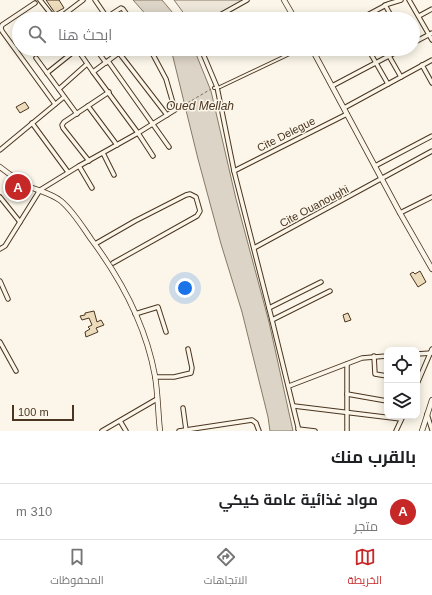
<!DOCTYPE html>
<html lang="ar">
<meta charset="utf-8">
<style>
body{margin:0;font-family:Helvetica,Cairo,sans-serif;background:#f6f6f6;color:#202124;direction:rtl}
.controls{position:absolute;right:12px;bottom:12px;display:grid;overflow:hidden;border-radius:8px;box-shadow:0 2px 10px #0003}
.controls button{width:36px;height:36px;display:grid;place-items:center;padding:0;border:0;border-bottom:1px solid #e0e0e0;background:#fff;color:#202124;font:20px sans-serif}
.scale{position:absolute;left:12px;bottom:10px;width:62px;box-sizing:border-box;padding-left:4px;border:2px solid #4a3520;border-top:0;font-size:11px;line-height:14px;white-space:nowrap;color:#4a3520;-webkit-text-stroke:3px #fbf6e9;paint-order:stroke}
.you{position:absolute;left:185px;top:288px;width:14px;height:14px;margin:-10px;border:3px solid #fff;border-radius:50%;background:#1a73e8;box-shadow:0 0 0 6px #1a73e833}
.badge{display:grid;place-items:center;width:26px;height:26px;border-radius:50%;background:#c62828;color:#fff;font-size:13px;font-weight:700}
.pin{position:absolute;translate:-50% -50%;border:2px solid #fff;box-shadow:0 1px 4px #0006}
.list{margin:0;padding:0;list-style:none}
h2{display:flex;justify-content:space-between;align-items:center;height:52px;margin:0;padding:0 16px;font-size:17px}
h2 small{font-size:13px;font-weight:400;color:#757577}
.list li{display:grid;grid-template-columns:26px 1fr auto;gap:12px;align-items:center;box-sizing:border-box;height:56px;padding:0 16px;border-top:1px solid #e0e0e0}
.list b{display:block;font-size:15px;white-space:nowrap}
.list p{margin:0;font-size:13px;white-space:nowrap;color:#757577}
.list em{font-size:13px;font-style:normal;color:#757577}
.icon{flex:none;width:22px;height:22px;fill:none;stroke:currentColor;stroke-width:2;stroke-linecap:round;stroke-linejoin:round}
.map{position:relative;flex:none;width:432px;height:431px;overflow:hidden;direction:ltr}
.search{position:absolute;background:#fff;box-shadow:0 2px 10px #0003;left:12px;right:12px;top:12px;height:44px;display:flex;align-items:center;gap:10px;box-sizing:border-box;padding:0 14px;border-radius:22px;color:#757577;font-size:15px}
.sheet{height:108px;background:#fff}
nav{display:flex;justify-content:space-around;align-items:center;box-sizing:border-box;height:56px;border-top:1px solid #e0e0e0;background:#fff;font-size:11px;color:#757577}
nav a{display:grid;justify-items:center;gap:2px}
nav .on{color:#c62828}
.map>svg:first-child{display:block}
</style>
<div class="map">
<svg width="432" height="431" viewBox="0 0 432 431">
<rect width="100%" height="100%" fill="#fbf6e9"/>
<path fill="#ede6d9" stroke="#887966" d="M174,0h73l-34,19h-25z"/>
<g fill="#dcd4c6" stroke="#887966">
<path d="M133,0h29l16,19h-28z"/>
<path d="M171,49h23l17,42 25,108 33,123 24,109h-23l-2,-14 -26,-105 -21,-68 -23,-85z"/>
</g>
<g fill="#ecdcbc" stroke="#4a3520">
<path d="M46,0h13l5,8 -9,5z"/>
<path d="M25,102l4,6 -9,5 -4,-6z"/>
<path d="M420,271l6,11 -8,5 -8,-13 3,-2 2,2z"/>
<path d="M94,311l3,11 4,-2 3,5 -8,3 2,4 -12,5 -1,-5 5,-3 -2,-2 4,-2 -3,-7 -7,2 -2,-4 5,-1v-2z"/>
<path d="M348,313l3,7 -6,2 -2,-7z"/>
</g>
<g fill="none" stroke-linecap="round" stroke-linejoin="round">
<defs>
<path id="service" d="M214,88l6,-1 80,-38"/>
<g id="minor">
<path d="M40,0l15,19"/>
<path d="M95,0l13,19"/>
<path d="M409,0l23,40"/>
<path d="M35,3l-33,22 -1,3 1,3 53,73"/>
<path d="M385,5l8,14"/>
<path d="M419,16l13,-7"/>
<path d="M58,19l25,-19"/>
<path d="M104,19l17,-11 2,1 7,10"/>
<path d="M213,19l34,-19"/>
<path d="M360,19l28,-15 13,-4"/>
<path d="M413,43l19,-10"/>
<path d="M77,49l16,23"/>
<path d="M96,49l10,14"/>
<path d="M116,49l51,66"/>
<path d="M124,49l-31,23 45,61 15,23"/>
<path d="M201,49l16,38 17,84 38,149 27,111"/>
<path d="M368,49l20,35"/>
<path d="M389,56l12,21"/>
<path d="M36,58l41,56"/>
<path d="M108,61l61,86"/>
<path d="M422,65l10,18"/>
<path d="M47,73l30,-24"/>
<path d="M332,86l70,-37"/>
<path d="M59,89l28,-25"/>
<path d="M88,106l29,39"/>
<path d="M344,108l88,-48"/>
<path d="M32,123l36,49"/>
<path d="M0,150l64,-53"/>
<path d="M103,153l11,22"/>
<path d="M89,161l-26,-33 -1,-3 2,-3 45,-30"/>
<path d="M79,166l13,22"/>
<path d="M375,166l57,-30"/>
<path d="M234,171l113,-57"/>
<path d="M0,197l20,25"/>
<path d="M400,213l32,-16"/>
<path d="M95,244l40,-23 51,-26 4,-1 6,3 4,14 -3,5 -84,47"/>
<path d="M254,248l178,-97"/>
<path d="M0,249l5,-3 35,-56 39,-24 59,-33 37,-23 -9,-31 -16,-30"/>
<path d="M0,281l8,18"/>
<path d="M269,308l52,-26"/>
<path d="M135,314l23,-7 8,25"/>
<path d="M272,320l58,-29"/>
<path d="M0,342l16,29"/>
<path d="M417,354l15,-1"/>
<path d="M374,356l1,18 12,2"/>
<path d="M347,364v67"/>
<path d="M155,377h19l17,-4 1,-5 -4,-19"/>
<path d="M417,384l15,-35"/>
<path d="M289,386l73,-28 25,-2"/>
<path d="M347,394l40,7"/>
<path d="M294,406l107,13"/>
<path d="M183,408l3,22"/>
<path d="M427,414l5,16"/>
<path d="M120,421l6,10"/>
<path d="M298,429l17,2"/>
<path d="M102,431l55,-32"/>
<path d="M179,431l73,-11 4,3 3,8"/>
<path d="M396,431l7,-15"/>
</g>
<g id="tertiary">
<path d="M284,0l11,19"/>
<path d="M312,49l88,164 32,56"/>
<path d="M0,167c9,7 19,14 30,20 10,4 22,7 31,14 12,10 21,25 30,38 30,40 55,87 64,137 3,18 3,37 5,55"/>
<path d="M422,431l10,-31"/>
</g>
</defs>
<use href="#service" stroke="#4a3520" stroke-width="4"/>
<use href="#minor" stroke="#4a3520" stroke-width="5.5"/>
<use href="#tertiary" stroke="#4a3520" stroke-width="6"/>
<path stroke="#7f6f5c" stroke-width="1" stroke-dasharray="3 2" stroke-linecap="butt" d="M179,108l32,-19"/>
<use href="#service" stroke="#fbf6e9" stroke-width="2"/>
<use href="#minor" stroke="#fbf6e9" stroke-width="3.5"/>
<use href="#tertiary" stroke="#fbf6e9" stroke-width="4.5"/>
</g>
<g text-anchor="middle" stroke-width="3" stroke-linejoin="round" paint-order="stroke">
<g font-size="11" fill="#4a3520" stroke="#fbf6e9">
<text transform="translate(286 134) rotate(-27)" y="4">Cite Delegue</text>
<text transform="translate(314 206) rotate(-28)" y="4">Cite Ouanoughi</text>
</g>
<g font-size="12" font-style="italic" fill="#4a3520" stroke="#fbf6e9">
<text x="200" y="110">Oued Mellah</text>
</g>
</g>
</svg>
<div class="controls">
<button><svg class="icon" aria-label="locate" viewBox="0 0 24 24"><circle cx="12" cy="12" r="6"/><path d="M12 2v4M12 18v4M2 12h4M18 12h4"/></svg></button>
<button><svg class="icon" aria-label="layers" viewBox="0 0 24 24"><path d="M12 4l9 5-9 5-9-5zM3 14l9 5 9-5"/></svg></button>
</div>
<div class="scale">100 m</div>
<div class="you"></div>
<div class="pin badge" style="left:18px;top:187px">A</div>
<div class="search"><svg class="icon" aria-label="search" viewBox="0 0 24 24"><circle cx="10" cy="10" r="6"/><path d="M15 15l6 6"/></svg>ابحث هنا</div>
</div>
<section class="sheet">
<h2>بالقرب منك<small></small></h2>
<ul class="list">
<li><span class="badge">A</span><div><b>مواد غذائية عامة كيكي</b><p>متجر</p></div><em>310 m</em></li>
</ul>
</section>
<nav>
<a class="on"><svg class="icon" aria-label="map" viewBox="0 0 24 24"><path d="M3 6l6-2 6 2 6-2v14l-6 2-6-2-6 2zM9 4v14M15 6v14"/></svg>الخريطة</a>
<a><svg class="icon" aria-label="directions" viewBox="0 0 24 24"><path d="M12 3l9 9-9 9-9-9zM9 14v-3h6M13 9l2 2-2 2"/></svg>الاتجاهات</a>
<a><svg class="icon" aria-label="saved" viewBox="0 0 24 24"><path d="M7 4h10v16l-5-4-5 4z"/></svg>المحفوظات</a>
</nav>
